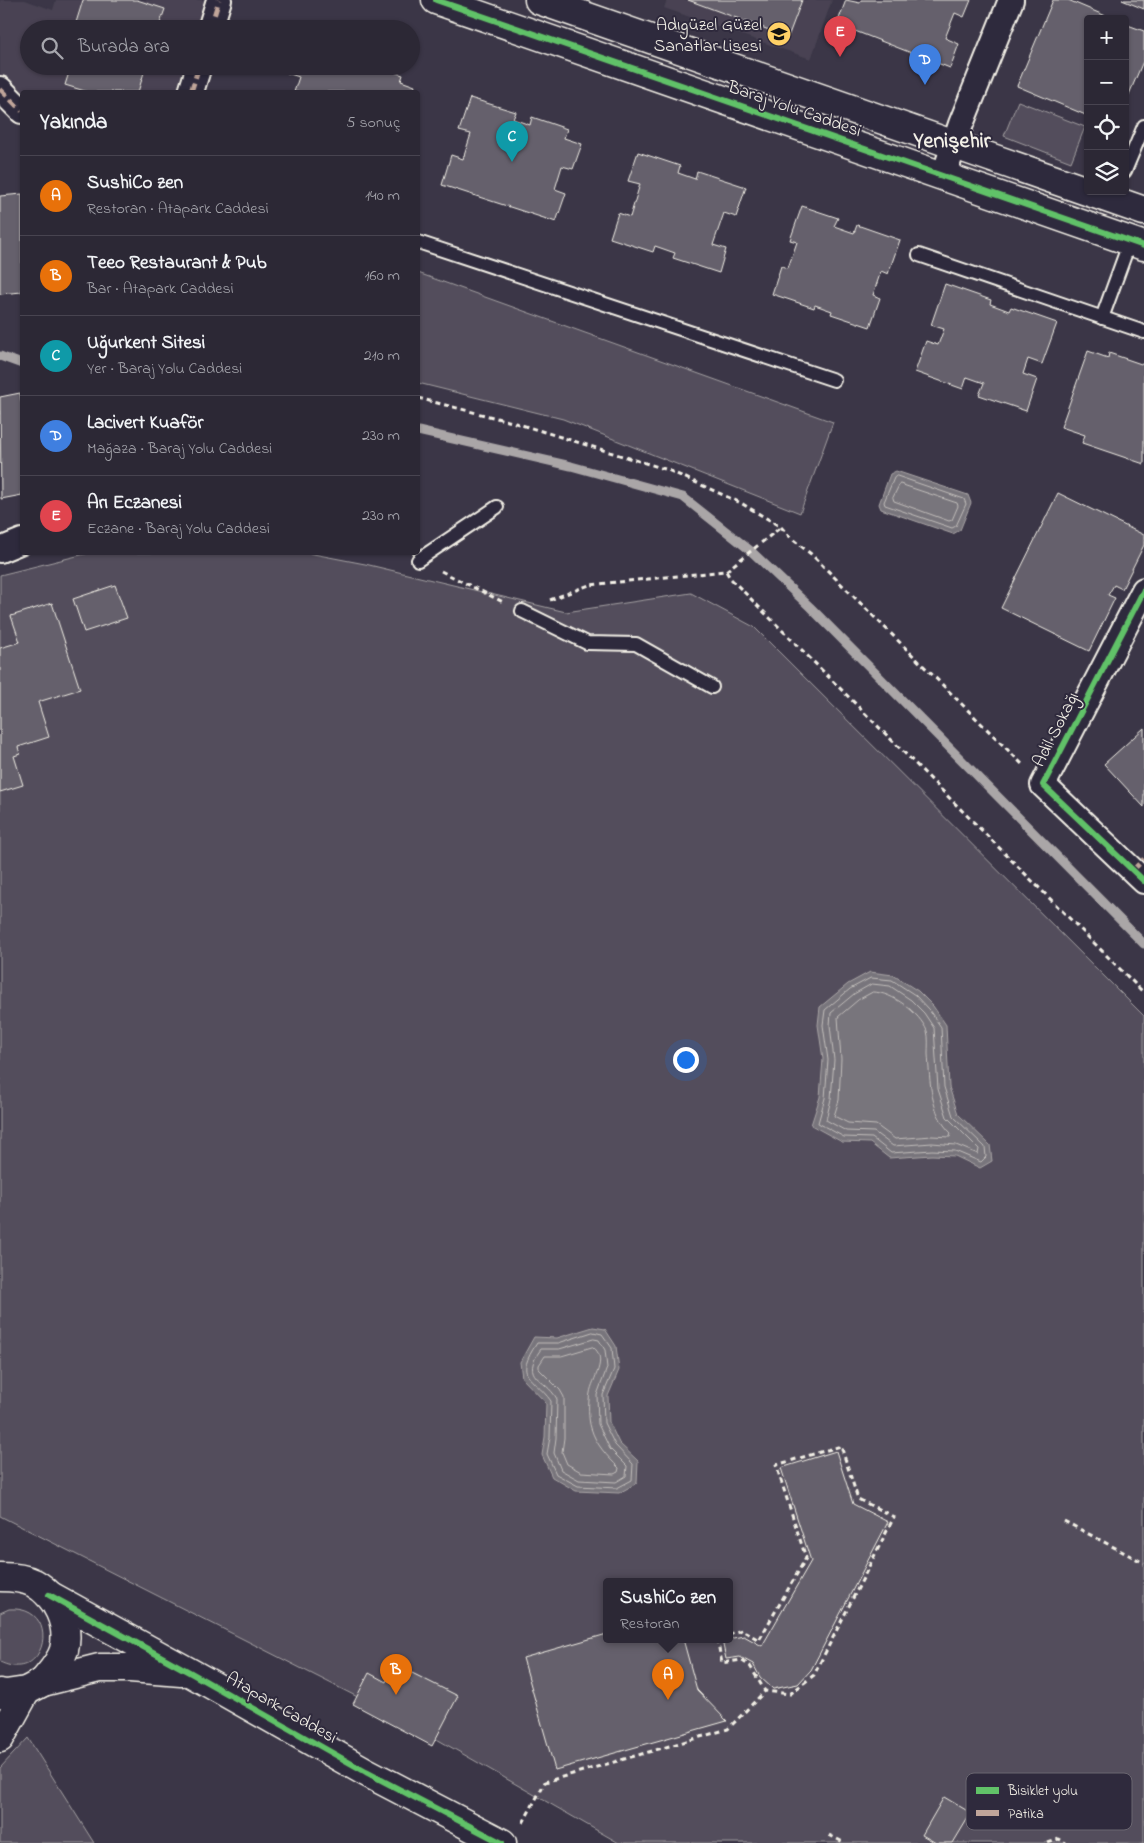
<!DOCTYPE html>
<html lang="tr">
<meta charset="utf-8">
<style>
body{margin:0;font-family:"Indie Flower",sans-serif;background:#34303d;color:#f1f3f6}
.controls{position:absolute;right:15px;top:15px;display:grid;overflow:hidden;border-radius:5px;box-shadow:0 1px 4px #0004}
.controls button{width:45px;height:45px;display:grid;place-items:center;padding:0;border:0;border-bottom:1px solid #484450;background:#2c2835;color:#f1f3f6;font:25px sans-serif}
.you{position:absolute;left:685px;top:1059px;width:18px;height:18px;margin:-12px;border:4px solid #fff;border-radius:50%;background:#1a73e8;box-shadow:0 0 0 8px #1a73e833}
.badge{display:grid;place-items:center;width:32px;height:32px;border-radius:50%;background:#ffd166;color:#fff;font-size:16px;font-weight:700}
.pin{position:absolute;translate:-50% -41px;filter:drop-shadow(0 1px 2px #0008)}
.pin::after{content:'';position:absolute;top:26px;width:18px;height:15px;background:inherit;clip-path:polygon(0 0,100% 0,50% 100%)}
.popup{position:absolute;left:603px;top:1578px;width:130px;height:65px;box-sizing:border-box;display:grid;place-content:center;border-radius:5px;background:#2c2835;filter:drop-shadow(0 1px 4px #0005);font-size:16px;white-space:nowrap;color:#a6a6ad}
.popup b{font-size:19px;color:#f1f3f6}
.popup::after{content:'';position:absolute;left:50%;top:100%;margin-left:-10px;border:10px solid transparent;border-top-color:#2c2835}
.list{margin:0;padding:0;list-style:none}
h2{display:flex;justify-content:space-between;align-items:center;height:65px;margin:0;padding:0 20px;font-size:21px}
h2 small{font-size:16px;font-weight:400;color:#a6a6ad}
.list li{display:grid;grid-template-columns:32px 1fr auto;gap:15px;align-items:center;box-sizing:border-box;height:80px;padding:0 20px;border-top:1px solid #484450}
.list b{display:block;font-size:19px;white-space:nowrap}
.list p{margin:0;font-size:16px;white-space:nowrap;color:#a6a6ad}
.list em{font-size:16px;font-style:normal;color:#a6a6ad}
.icon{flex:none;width:28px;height:28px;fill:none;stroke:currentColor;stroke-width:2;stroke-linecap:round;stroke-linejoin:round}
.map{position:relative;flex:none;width:1144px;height:1843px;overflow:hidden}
.search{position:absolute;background:#2c2835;box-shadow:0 1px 4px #0004;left:20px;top:20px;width:400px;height:55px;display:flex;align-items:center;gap:12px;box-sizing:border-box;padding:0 18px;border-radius:28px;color:#a6a6ad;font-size:19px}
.panel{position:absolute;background:#2c2835;box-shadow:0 1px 4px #0004;left:20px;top:90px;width:400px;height:465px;border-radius:5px}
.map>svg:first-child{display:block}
</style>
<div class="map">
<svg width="1144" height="1843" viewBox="0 0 1144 1843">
<rect width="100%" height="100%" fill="#3b3647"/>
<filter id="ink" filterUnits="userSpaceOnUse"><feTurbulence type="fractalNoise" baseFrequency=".02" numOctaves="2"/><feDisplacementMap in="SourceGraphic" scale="10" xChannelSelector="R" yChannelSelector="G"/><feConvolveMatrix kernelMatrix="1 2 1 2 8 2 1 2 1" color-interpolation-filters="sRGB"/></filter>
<g filter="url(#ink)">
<g fill="#484352">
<path d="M0,0h25l28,10 3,-10h154l-9,29h-172v37h159l-9,26h-157v10l-22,-9z"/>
<path d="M667,0h165l-21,59 -147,-51z"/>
</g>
<g fill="#534e5c" stroke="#a4a0a2" fill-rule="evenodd">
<path d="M1018,101l67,26 -14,35 -67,-26z"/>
<path d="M418,273l415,149 -33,91 -237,-94 -145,-36z"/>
<path d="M303,552l62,12 201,48 125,-19 63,34 390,389v827h-525l-214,-122 -405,-205v-941l89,-22zM607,1581h122v58h-122z"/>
<path d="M9,1609c54,-4 38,76 -9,53v-49z"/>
<path d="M28,1738l66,105h-94v-75z"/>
</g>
<g fill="#78747b" stroke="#aaa6a7">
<path d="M896,471l72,24 3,8 -11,27 -7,4 -72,-25 -2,-5 11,-30z"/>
<path d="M870,972l23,3 25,16 15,15 13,19 3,62 9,27 32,31 2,16 -12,7 -25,-12 -23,-1 -43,3 -19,-15 -28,-1 -31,-17 9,-28 3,-38 -5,-34 2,-18 28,-23z"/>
<path d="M593,1327l12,2 11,17 3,24 -11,26 1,26 10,21 19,18 -1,22 -18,10 -43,-2 -24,-14 -10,-22 3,-18 1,-34 -24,-25 -2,-16 14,-25 23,1z"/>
</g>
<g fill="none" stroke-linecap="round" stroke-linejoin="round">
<g stroke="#c2bfbc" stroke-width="1">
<path d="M897,476l67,23 2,5 -10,22 -4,2 -67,-23 -1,-3 10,-24z"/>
<path d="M900,484l57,19 1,3 -6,14 -3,1 -55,-20 -1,-3z"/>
<path d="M871,978l21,2 23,15 14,15 12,17 3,60 9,29 32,31 1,10 -5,5 -26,-11 -23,-1 -41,3 -19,-15 -28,-1 -26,-14 7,-25 3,-38 -5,-35 2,-15 25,-21z"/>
<path d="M872,984l18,2 21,14 13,13 10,15 4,61 9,28 32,32 -1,5 -22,-9 -24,-2 -39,3 -19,-14 -28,-1 -20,-11 5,-21 3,-39 -4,-35 1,-12 23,-19z"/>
<path d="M873,992c19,0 47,21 54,39 2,6 1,16 1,23 2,28 2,59 23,79l-1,4 -18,-1 -37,3 -19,-14 -28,-2 -14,-7 5,-16 2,-41 -3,-42 20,-17z"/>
<path d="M593,1332l9,2 10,14 2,21 -11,26 1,28 11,22 18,19 -1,16 -15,8 -39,-2 -22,-12 -9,-20 3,-17 1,-36c-19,-26 -38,-22 -14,-58h21z"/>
<path d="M594,1339l5,1 6,10 2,18 -10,27 1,29 12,25 17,17 -1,10 -10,6 -37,-2 -18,-10 -7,-17 2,-15 1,-39c-12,-22 -38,-20 -16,-50h18z"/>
<path d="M593,1347c16,12 -1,32 -3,46 -2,9 -2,26 1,35 5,17 16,28 28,40l-1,4 -4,2 -33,-2 -14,-8 -5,-12 2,-14v-41l-4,-7 -21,-21v-4l6,-9h16z"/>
</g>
<g stroke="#aaa6a7" stroke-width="9">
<path d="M0,356l22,8"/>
<path d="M418,431l153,35 112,31 68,54 59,56 334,337"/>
</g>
</g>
<g fill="#65616c" stroke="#f4f1e8">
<path d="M83,0h54l28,9 -7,20h-84z"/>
<path d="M688,0h114l-14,37z"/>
<path d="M846,0l14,3 1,-3h110l-7,17 -9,-4 -10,25 14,6 -9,24 -113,-44z"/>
<path d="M1053,0h15l45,19h-25v97l-71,-30z"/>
<path d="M1122,0h22v9z"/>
<path d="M1125,24l19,7v28l-19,45z"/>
<path d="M71,66h75l-8,26h-50l-23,-7z"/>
<path d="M290,66h62l15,5 2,-5h6l28,9 -2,6 14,5 -2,6h-119l5,-15 -12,-4z"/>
<path d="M470,98l46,14 -3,7 17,6 2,-8 35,12 -3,9 18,6 -9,25 -11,-3 -7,23 11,4 -10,29 -114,-37 9,-30 12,4 8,-25 -12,-3z"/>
<path d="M638,152l42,14 -2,7 17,6 2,-8 49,16 -10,30 -12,-4 -11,32 13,4 -7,24 -46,-15 2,-5 -20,-7 -2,6 -43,-14 8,-25 12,4 10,-33 -12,-3z"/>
<path d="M22,194v98l-22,2v-98z"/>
<path d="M802,206l36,12 -4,8 20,7 3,-8 43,15 -12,34 -7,-3 -8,24 7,3 -10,29 -39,-13 1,-3 -17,-6 -1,3 -42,-14 9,-28 7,2 9,-26 -7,-2z"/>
<path d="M945,284l46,16 -1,4 19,7 2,-4 46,16 -15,41 -14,-5 -5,15 14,5 -11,32 -47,-16 5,-12 -17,-6 -4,12 -48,-17 11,-31 12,4 6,-16 -13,-4z"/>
<path d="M1088,351l20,7 1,-5 35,12v99l-62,-21 3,-8 -24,-8z"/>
<path d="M20,393l2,14v88l-21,4 -1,-102z"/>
<path d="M1058,493l86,42v10l-22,44 -8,-4 -6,10 7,3 -26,53 -88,-43z"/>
<path d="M115,585l12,33 -43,14 -11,-33z"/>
<path d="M52,603l28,86 -42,13 11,35 -31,10 2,7 -6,2 9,29 -23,7v-144l20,-6 -9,-26z"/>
<path d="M1144,728v79l-40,-43z"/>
<path d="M836,1451l17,53 35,18 -77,148 -13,14 -25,5 -13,-12 -7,-13 -13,-7 -14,2 -4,-19 22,-4 18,10 49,-85 -30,-93z"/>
<path d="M607,1634v5h76l14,51 30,31 -172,49 -32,-112z"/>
<path d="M394,1664l64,32 -26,50 -79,-42 16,-31 17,9z"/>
<path d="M944,1797l27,16 -18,30h-17l-14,-8z"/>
</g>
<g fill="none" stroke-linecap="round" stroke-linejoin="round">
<defs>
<g id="lane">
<path d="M1125,171l19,-45"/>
<path d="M418,242l416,138"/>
<path d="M919,255l225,77"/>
<path d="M1102,318l28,-77"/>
<path d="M418,560l79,-53"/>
<path d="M522,611l65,32 49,1 76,43"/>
</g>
<g id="street">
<path d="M210,29l9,-29"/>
<path d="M0,89l22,22"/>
<path d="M191,92l8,-26"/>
<path d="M944,175l17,-51 50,-124"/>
<path d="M0,550l22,-9"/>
<path d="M1144,590l-101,195 101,96"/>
</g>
<g id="secondary">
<path d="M436,0l708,246"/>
<path d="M539,0l605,211"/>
<path d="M0,1577c11,0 24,1 34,6 23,13 36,41 30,67 -4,13 -13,22 -21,32"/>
<path d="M49,1595l142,78 175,99 136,71"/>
<path d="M0,1693l6,1 20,-3 17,-9 56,-14h31l51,4"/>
<path d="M0,1738l26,-47"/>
</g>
</defs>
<use href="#lane" stroke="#f4f1e8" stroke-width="16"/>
<use href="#street" stroke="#f4f1e8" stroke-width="28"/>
<use href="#secondary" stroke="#f4f1e8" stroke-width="31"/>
<g stroke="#f4f1e8" stroke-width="3" stroke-dasharray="5 4" stroke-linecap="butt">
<path d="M418,398l94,24 156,48 73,33 40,24 10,11 20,16 212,211"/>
<path d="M441,571l64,32"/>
<path d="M726,571l55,-44"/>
<path d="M550,600l39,-15 137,-14 4,7 414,415"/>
<path d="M1064,1521l80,42"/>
<path d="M717,1639l5,24 19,-3 9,6 15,25 25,3 24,-19 80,-158 -36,-18 -17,-53 -65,19 30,93 -47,82 -17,-10 -13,4"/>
<path d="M523,1823l22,-41 183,-53 37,-38"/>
<path d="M829,1835l16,8"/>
<path d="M1048,1843l11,-4 7,4"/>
</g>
<use href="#lane" stroke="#2f2a3d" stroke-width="12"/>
<use href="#street" stroke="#2f2a3d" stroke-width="24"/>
<use href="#secondary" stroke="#2f2a3d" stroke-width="28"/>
<g stroke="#c0a59a" stroke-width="5" stroke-dasharray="10 5" stroke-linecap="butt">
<path d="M210,29l9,-29"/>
<path d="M0,89l22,22"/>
<path d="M191,92l8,-26"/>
<path d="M1132,871l12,-12"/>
</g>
<defs>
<g id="cycleway">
<path d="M436,0l708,246"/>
<path d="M1144,590l-101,195 101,96"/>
<path d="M49,1595l142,78 175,99 136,71"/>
</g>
</defs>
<use href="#cycleway" stroke="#2f2a3d" stroke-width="9"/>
<use href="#cycleway" stroke="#61c268" stroke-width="6"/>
</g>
</g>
<defs>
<symbol id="school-disc" viewBox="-11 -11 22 22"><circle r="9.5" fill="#ffd166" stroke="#2f2a3d"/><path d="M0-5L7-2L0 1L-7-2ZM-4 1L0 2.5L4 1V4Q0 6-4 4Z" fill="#111"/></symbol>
</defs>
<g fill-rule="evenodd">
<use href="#school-disc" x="765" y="20" width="28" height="28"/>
</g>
<g text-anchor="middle" stroke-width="4" stroke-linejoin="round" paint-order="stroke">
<g font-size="18" fill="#f4f1e8" stroke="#2f2a3d" text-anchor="end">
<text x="762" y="30">Adıgüzel Güzel<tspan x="762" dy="21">Sanatlar Lisesi</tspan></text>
</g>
<g font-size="18" fill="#f4f1e8" stroke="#2f2a3d">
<text transform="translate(795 108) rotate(19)" y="6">Baraj Yolu Caddesi</text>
<text transform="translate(1055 729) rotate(-63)" y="6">Adil Sokağı</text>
<text transform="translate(282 1707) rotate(30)" y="6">Atapark Caddesi</text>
</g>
<g font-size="22" font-weight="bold" fill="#f4f1e8" stroke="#2f2a3d">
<text x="952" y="147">Yenişehir</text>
</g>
</g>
<rect x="966" y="1773" width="166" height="57" rx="8" fill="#2f2a3d" stroke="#6a6670" stroke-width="1"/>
<rect x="976" y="1787" width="23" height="7" fill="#61c268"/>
<rect x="976" y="1810" width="23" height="6" fill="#c0a59a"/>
<g font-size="14" fill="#f4f1e8">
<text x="1008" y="1795">Bisiklet yolu</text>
<text x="1008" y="1818">Patika</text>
</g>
</svg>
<div class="controls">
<button>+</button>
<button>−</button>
<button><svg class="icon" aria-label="locate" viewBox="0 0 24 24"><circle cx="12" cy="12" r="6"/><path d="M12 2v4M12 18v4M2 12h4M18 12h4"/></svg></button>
<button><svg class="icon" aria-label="layers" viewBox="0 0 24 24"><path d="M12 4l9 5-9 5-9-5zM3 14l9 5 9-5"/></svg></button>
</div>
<div class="you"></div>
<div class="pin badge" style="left:668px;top:1700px;background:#e8710a">A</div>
<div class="popup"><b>SushiCo zen</b>Restoran</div>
<div class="pin badge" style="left:396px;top:1695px;background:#e8710a">B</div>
<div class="pin badge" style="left:512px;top:162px;background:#0f9aa8">C</div>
<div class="pin badge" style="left:925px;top:85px;background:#3f7fe0">D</div>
<div class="pin badge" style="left:840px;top:57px;background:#e0444e">E</div>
<div class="search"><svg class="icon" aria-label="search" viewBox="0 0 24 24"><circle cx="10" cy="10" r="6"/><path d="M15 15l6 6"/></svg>Burada ara</div>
<section class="panel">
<h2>Yakında<small>5 sonuç</small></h2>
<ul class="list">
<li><span class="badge" style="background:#e8710a">A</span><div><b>SushiCo zen</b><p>Restoran · Atapark Caddesi</p></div><em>140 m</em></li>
<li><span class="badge" style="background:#e8710a">B</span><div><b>Teeo Restaurant &amp; Pub</b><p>Bar · Atapark Caddesi</p></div><em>160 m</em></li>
<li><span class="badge" style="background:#0f9aa8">C</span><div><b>Uğurkent Sitesi</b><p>Yer · Baraj Yolu Caddesi</p></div><em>210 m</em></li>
<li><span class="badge" style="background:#3f7fe0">D</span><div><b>Lacivert Kuaför</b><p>Mağaza · Baraj Yolu Caddesi</p></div><em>230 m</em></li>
<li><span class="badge" style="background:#e0444e">E</span><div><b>Arı Eczanesi</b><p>Eczane · Baraj Yolu Caddesi</p></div><em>230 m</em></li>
</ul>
</section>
</div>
